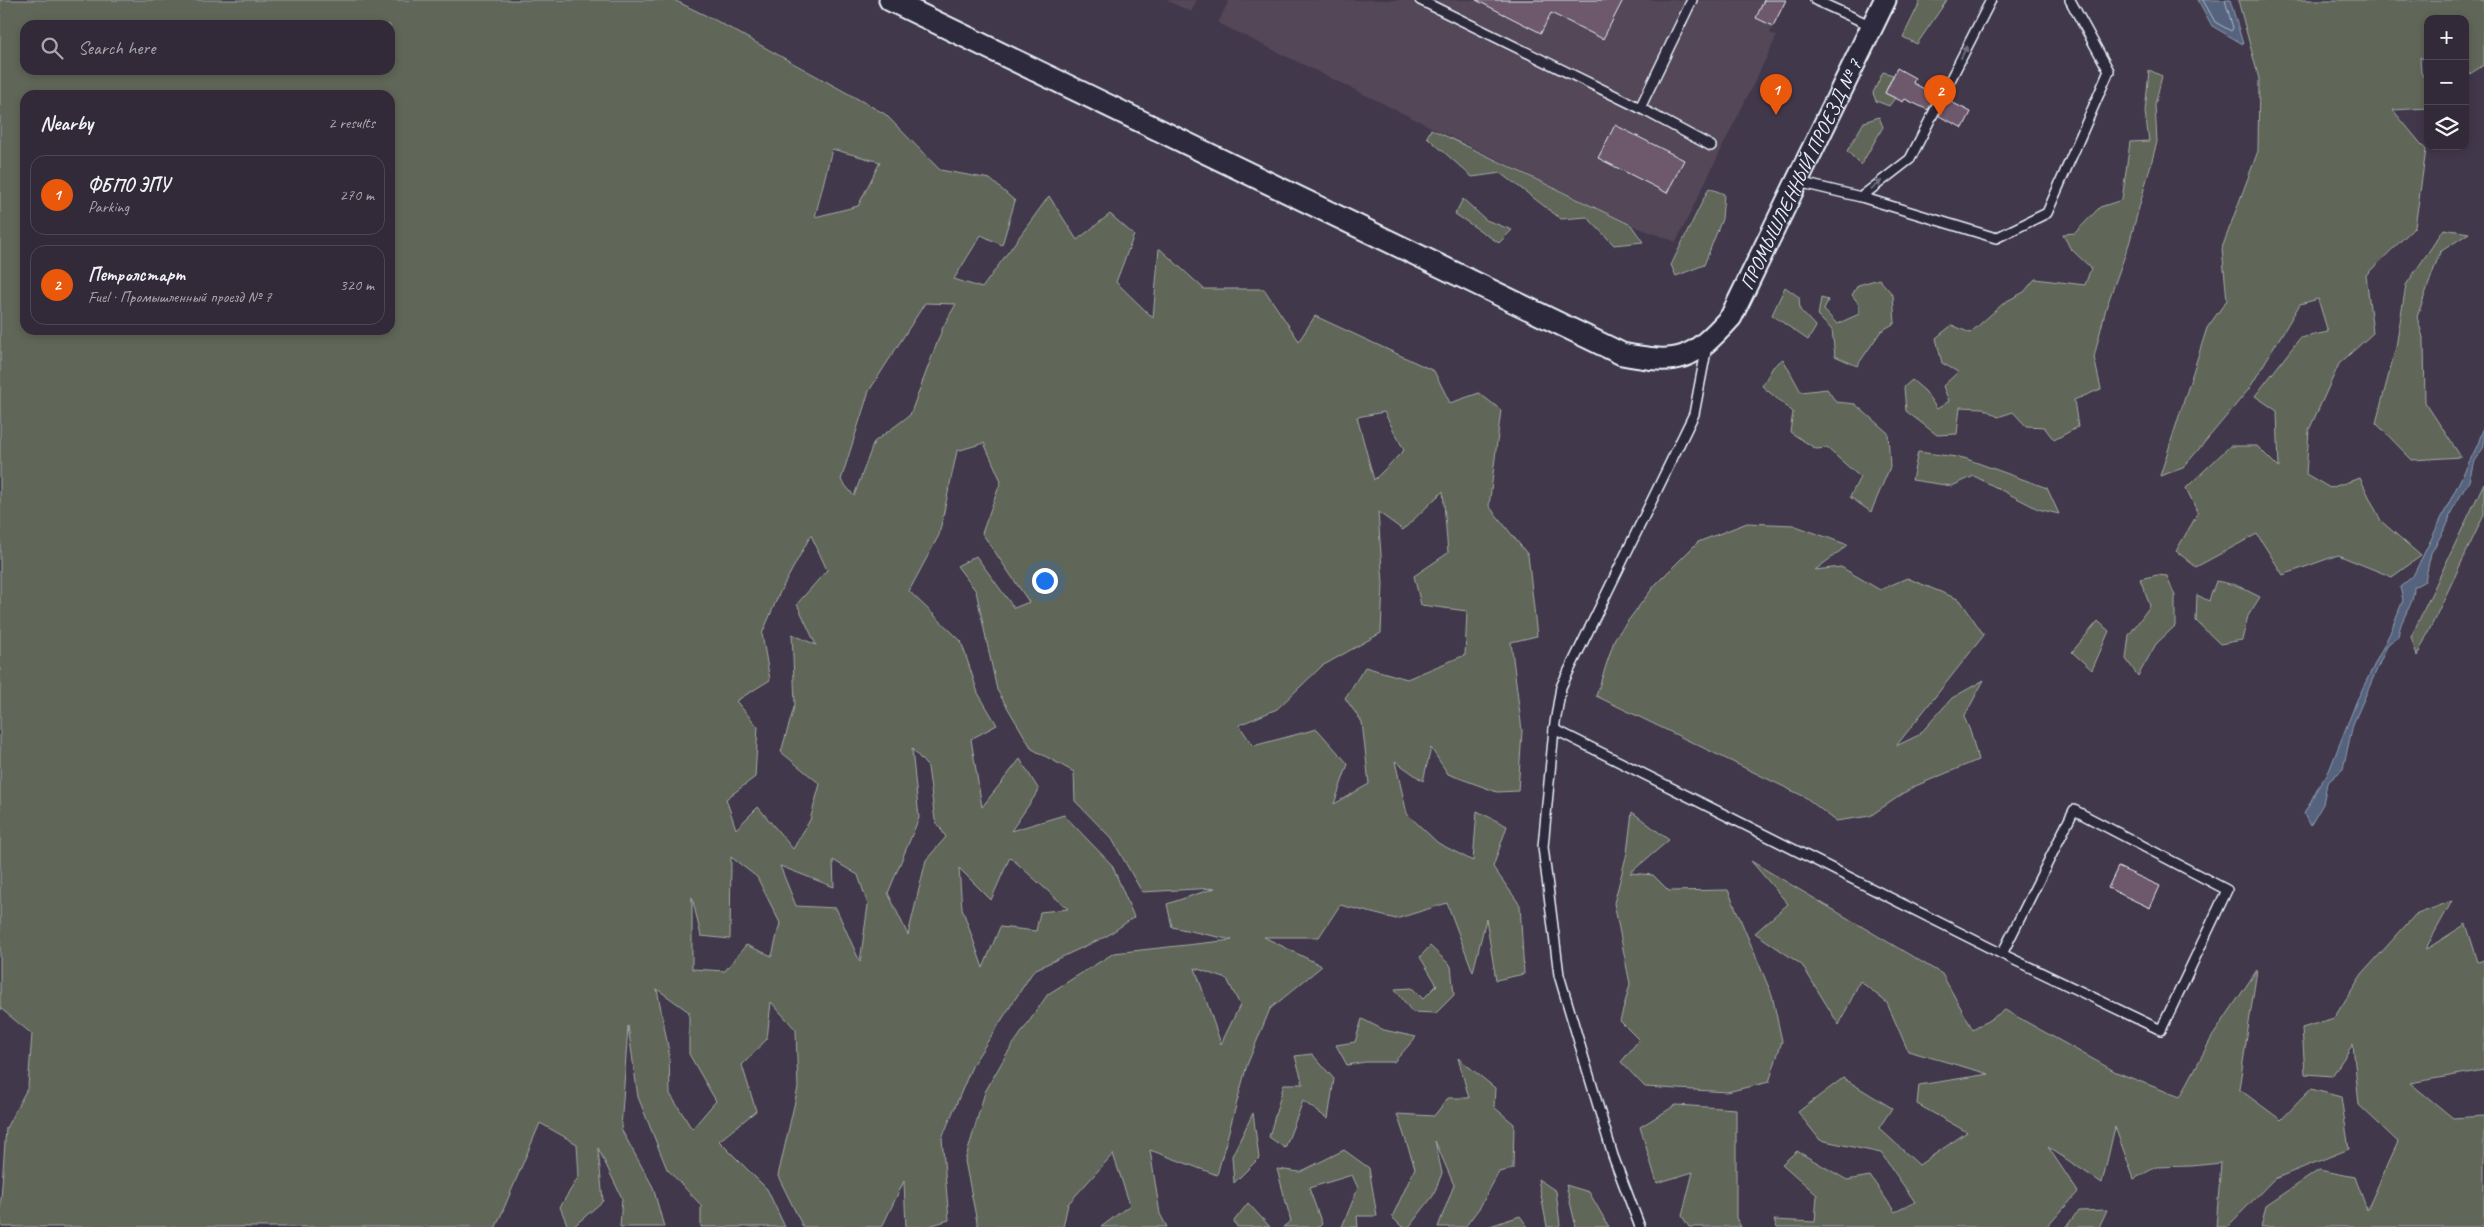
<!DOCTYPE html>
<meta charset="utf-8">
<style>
body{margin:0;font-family:Caveat,sans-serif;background:#3a3240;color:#f1f3f6}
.controls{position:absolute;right:15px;top:15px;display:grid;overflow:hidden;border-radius:10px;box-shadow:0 2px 8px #0003}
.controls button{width:45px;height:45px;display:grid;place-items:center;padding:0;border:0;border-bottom:1px solid #4d4653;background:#322a38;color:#f1f3f6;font:25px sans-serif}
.you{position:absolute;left:1044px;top:580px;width:18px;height:18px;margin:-12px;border:4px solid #fff;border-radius:50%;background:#1a73e8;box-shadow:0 0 0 8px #1a73e833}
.badge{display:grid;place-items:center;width:32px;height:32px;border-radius:50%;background:#ea580c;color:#fff;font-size:16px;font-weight:700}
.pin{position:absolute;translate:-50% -41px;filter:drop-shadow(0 1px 2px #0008)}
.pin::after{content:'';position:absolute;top:26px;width:18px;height:15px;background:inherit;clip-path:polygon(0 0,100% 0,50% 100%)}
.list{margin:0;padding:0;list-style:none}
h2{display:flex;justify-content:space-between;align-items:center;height:65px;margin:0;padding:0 20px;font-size:21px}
h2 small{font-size:16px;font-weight:400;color:#a8a7ae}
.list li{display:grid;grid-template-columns:32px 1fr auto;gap:15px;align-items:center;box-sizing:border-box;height:80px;margin:0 10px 10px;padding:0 10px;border:1px solid #4d4653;border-radius:15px}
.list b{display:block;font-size:19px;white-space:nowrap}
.list p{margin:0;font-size:16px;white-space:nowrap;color:#a8a7ae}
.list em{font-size:16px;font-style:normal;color:#a8a7ae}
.icon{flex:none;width:28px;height:28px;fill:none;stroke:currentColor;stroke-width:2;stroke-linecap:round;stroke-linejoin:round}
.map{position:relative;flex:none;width:2484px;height:1227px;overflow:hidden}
.search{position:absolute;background:#322a38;box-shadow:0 2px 8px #0003;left:20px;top:20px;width:375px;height:55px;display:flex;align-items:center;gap:12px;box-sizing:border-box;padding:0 18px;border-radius:15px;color:#a8a7ae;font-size:19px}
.panel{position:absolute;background:#322a38;box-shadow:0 2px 8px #0003;left:20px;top:90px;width:375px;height:245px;border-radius:15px}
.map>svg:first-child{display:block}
</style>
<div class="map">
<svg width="2484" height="1227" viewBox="0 0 2484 1227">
<rect width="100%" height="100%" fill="#42384b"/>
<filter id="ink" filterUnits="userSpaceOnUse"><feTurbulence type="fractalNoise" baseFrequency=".02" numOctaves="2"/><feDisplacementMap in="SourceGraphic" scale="10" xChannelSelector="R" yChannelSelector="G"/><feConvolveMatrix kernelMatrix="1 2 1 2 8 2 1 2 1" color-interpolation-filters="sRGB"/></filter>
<g filter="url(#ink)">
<g fill="#524658">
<path d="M1166,0h31l-6,12z"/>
<path d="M1229,0h557l-16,33 7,3 -101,206 -45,-17 -413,-202z"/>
</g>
<g fill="#606658" stroke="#a4aca8" fill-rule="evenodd">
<path d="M0,0h674l41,20 170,94 55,56 50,9 25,22 -13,44 -21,-10 -27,44 28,9 67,-92 28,44 33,-26 24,21 -18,47 37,36 6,-70 45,41h60l35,52 16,-25 119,55 16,32 29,-10 22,17 -12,96 39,49 9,81 -26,6 11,89 -4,60 -21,1 -49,-18 -17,-26 -8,33 -28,-20 12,53 31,29 35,18 4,-50 30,15 -14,41 27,38 4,69 -28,6 -10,-61 -13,53 -26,-69 -51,16 -56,-14 -21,32h-55l58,29 -52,43 -23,56 -30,110 -67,-25 10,64 7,13h-66l29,-22 -17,-51 -45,50 -5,23h-85l-13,-66 20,-69 21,-37 42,-61 66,-41 118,-13 -60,-13 -5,-23 48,-16 -73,4 -30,-53 -37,-38 -1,-29 -42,-23 -35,-59 -21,-99 -19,-25 19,-10 38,52 15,-6 -47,-69 19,-52 -17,-38 -27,8 -18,84 -30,56 52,50 17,52 19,32 -26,14 11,68 38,-48 19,31 -28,41 53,-16 48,50 22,52 -27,19 -73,34 -61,94 -31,74 7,82 -23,7h-20l-2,-46 -22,46h-79l-25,-51 20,-88 -2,-58 -25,-28 -4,37 -25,26 14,46 -37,30 48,48 18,38h-84v-22l-34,-36 -29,-72 -10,-71 -7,103 32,58 11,40h-44l2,-29 -24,-50 5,53 -30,26h-5l-8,-20 19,-31 -2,-32 -37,-21 -44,104h-494l-2,-14 6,-85 22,-41 4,-53 -32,-26zM25,25h365v45h-365zM25,95h365v235h-365zM832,149l48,13 -22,44 -43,11zM925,303l31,1 -13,23 -33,88 -36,27 -20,54 -13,-16 28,-89zM1384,412l20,38 -30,30 -17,-63zM1443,491l5,62 -34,23 7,29 46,6 -2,44 -58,24 -42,-12 -20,31 17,24 7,62 -35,20 14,-40 -31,-35 -64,17 -14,-21 38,-16 45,-43 59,-33 2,-49 -5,-72 25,18zM811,535l16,35 -30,34 19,41 -24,-11 3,70 -14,48 39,32 -10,36 -17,29 -35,-42 -22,22 -10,-30 29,-22 3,-50 -22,-26 34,-21 -8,-46 18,-42zM912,749l16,18 7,53 11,17 -20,23 -18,75 -20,-42 31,-75zM731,857l26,20 23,46 -8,33 -26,-11 -21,26 -33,-2v-72l9,39 29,3zM1010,857l58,52 -28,3 -4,19 -36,-4 -17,41 -21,-60 -3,-40 32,32zM833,860l25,15 10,30 -8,57 -24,-54 -40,-2 -16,-40 54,21zM1195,968l32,11 13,26 -19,39zM657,989l32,23v42l27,47 -24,28 -22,-35 -1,-42z"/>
<path d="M1921,0h26l-30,44 -14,-7z"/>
<path d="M2238,0h246v65l-19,12v-58h-37v43l-8,-5 1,16 7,9v26l-35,2 33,40 -11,77 -49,48 7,58 -34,31 -30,66 -3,44 24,14 30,-10 21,43 40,35 -29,21 -54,-22 -55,20 -26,-41 -61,33 -20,-16 22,-38 -12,-25 44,-42h27l22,22 -2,-57 -22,-15 45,-58 28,-6 -10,-33 -18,5 -51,85 -66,79 -23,8 47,-148 20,-28 -5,-52 36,-97 1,-72z"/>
<path d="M2149,70l13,6 -7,29 2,37 -28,102 -23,64 -12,49 7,32 -27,11 4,27 -24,13 -10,-13 -18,-1 -13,-14 -15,5 -15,-9 -23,-1 -3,27 -20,1 -31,-24 -2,-24 8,-7 13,11 12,18 12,-8 -6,-15 15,-14 -16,-9 -6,-25 16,-13 18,8 35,-31 19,-10 11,-13 50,6 6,-17 -21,-20 -7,-14 12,-1 25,-26 22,-7 8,-58 19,-1 -4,-29z"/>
<path d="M1883,72l10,3 -8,18 10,5 -6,8 -13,-5 -3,-8z"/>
<path d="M1879,117l4,10 -22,38 -14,-14 17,-29z"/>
<path d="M1431,129l200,96 12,17 -29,3 -27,-28 -26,2 -60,-46 -29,4 -45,-40z"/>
<path d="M1709,188l15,6 -2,25 -18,46 -28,11 -5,-11z"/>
<path d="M1463,199l23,21 26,10 -13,13 -44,-29z"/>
<path d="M2444,229l25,4 -29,19 -23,65 7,24 1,61 36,55 -49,3 -36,-37 20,-76 10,-62z"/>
<path d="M1879,279l14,16 2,28 -14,8 -24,35 -22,-10 -3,-26 -14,-14 3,-18 7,2 -4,10 13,14 22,-10v-10l-7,-9 6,-10z"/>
<path d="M1785,287l14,10 1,13 16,17 -8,13 -36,-25z"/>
<path d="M1783,359l18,33 26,-3 9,13 19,2 33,29 2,34 -19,45 -21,-15 10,-20 -33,-29 -11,1 -26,-17 3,-20 -31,-26 11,-19z"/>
<path d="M1918,452l46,6 83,30 12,26 -21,-5 -64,-33 -22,10 -40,-6z"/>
<path d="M2484,483v32l-67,141 -6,-19z"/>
<path d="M1747,523l46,2 55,20 -33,25 26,-3 39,23 27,-12 53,22 24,35 -88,111 23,-11 33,-37 32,-18 -20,37 7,16 7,27 -65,27 -43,29 -34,5 -31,-24 -209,-101 19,-58 40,-53 43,-43z"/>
<path d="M2157,575l10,1 8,20v30l-19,18 -18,32 -12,-17 3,-24 21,-29 -10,-27z"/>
<path d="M2216,581l20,4 24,12 -12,19 -6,24 -22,4 -24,-23 1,-26 12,6z"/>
<path d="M2098,621l11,10 -17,39 -20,-18z"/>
<path d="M1632,812l37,28 -39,33 23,2 16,16 59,-1 44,105 10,46 -13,41 -42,10 -82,-5 -24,-25 18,-22 -19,-19 10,-37 -16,-81 13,-50z"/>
<path d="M1751,861l191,113 31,56 32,-20 111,62 64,25 32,-60 45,-67 -18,119 42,31 30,-31 30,8 8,52 -75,30 -47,48h-11l5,-64 -30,3 -35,1 -22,12 -19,-52 -13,56 -54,-36 30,45 -31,35h-270l-3,-7 41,2 2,-27 -35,-31 15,-13 50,29 23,-4 25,36 20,-10 -34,-49 -61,-13 -22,-28 45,-34 49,30 -13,20 40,37 48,-33 -50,-28 2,-19 70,-11 -81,-23 -21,-48 -27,-22 -21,44 -37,-60 -47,-32 33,-29z"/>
<path d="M2452,901l-27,49 41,-26 12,38 6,-2v110l-74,13 43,35 31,-2v111h-223l5,-21 53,-36 36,7 12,33 31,-68 -39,-37 -6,-61 -21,32 -27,-2 -3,-46 32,-10 28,-44 53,-59z"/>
<path d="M1430,946l21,20 3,29 -18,18 -24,-1 -17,-23 17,-1 11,11 14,-14 -17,-28z"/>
<path d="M1362,1019l22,11 32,7 -22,25h-29l-18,3 -11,-20 19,-3z"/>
<path d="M1312,1054l22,25 -6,40 -25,-18 -18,47 -16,-11 15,-53h19l-8,-28z"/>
<path d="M1458,1058l37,30 -1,19 20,17 -1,45 -14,3 -19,35 -15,20h-27l16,-42 -19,-44 7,32 -9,23 -24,31h-7l-10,-10 23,-49 -18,-54 37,2 14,-18h21z"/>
<path d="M1676,1105l60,4v109l5,9h-52l-7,-11 11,-44 -36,11 -17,-56z"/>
<path d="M1253,1113l6,45 -25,25 -2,-27z"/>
<path d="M1344,1150l25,18 8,48h-20l1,11h-16l16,-39 -6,-13 -43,13 13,36 -3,3h-36l8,-6 -14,-52 23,3z"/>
<path d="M1538,1179l18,12 4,34 -3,2h-10z"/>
<path d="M1566,1185l23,7 20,35h-33z"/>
<path d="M1248,1203l22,24h-33l-3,-6z"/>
<path d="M2107,1210l-8,17h-33l12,-16z"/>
<path d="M1520,1216l8,11h-41z"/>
</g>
<g fill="#54647e" stroke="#8f9caf">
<path d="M2198,0h32l13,44 -31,-18z"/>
<path d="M2484,426v21l-10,14 -5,20 -18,31 -3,11 -17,30 -6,28 -11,6c1,18 -14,30 -16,50l-10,7 -35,80 -10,45 -16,14 -4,21 -13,22 -6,-12 13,-25 12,-18 28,-71 33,-67 13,-33 -3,-13 13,-11 65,-132z"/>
</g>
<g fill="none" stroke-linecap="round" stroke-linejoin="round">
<path stroke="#adb9c7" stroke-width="1" d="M2203,0l12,22 16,9 2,-3 -8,-28"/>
</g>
<g fill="#6e586c" stroke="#e8f1f8">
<path d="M1476,0h147l-20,39 -52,-26 -10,20z"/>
<path d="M1764,0h22l-13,26 -17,-8z"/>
<path d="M1897,68l18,10 -2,5 23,12 -8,15 -23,-11 -2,3 -18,-9z"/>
<path d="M1947,100l24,12 -8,16 -24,-12z"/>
<path d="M1615,125l69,35 -17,33 -69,-35z"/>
<path d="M2118,867l42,19 -10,22 -42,-20z"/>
</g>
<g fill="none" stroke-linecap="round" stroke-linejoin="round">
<defs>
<g id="service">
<path d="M1420,0l220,108 71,38"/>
<path d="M1815,0l57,26"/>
<path d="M1640,108l52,-108"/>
<path d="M1798,182l63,15 49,-38 81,-159"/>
<path d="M1861,197l135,41 51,-25 62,-142 -39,-71"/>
<path d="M1707,346l-13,68 -133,273 -7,42 448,225 159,76 66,-140 -153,-80 -72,144"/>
<path d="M1554,729l-11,118 16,128 54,181 27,71"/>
</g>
<g id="tertiary">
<path id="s1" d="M890,0l732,354c58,11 69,7 109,-37l154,-317"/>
</g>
</defs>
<use href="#service" stroke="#e8f1f8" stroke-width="12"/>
<use href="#tertiary" stroke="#e8f1f8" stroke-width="25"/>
<use href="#service" stroke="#2f2a3d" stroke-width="9"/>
<use href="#tertiary" stroke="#2f2a3d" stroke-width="21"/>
</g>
<defs><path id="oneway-solid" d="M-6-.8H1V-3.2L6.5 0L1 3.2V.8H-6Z" transform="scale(1.25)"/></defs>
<g fill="#70707e">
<use href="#oneway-solid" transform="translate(1964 52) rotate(-63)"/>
<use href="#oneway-solid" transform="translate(1876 185) rotate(-38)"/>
</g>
</g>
<g text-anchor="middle" stroke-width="5" stroke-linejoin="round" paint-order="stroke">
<g font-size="20" fill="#e8f1f8" stroke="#2f2a3d">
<text dy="7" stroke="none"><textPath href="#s1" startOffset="1096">ПРОМЫШЛЕННЫЙ ПРОЕЗД № 7</textPath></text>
</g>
</g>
</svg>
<div class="controls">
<button>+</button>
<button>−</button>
<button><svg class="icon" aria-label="layers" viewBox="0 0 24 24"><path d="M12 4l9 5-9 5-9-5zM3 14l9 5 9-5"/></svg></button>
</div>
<div class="you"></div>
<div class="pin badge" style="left:1776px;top:115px">1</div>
<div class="pin badge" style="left:1940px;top:116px">2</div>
<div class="search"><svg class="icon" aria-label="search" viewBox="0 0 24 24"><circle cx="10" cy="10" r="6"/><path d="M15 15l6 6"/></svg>Search here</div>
<section class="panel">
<h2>Nearby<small>2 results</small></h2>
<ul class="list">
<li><span class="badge">1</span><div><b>ФБПО ЭПУ</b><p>Parking</p></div><em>270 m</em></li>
<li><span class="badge">2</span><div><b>Петролстарт</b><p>Fuel · Промышленный проезд № 7</p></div><em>320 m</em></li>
</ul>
</section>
</div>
